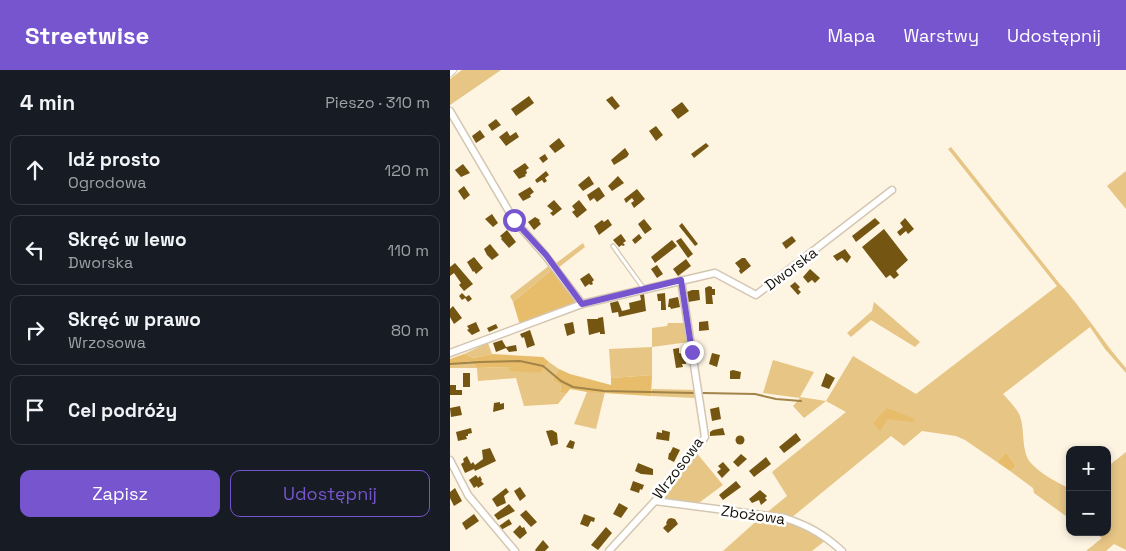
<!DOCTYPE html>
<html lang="pl">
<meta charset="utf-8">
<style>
body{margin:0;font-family:"Space Grotesk",sans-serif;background:#20242c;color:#f1f3f6}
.controls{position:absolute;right:15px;bottom:15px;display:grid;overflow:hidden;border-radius:10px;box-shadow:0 2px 8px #0003}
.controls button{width:45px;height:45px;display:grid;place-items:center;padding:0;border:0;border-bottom:1px solid #363941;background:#171b24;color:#f1f3f6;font:25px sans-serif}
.stop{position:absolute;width:15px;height:15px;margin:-11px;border:4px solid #7755cf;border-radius:50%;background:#fff}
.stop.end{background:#7755cf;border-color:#fff;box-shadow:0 1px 5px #0008}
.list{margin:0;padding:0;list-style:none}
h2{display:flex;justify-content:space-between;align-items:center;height:65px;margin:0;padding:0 20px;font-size:21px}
h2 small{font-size:16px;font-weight:400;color:#9ea1a6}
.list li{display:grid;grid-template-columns:32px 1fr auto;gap:15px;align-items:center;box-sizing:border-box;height:70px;margin:0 10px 10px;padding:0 10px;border:1px solid #363941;border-radius:10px}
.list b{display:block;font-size:19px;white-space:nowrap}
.list p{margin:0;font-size:16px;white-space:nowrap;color:#9ea1a6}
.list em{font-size:16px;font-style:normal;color:#9ea1a6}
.actions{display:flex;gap:10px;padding:15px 20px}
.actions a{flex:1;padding:11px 0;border:1px solid #7755cf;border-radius:10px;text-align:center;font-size:18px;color:#7755cf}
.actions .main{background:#7755cf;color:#fff}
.icon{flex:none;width:28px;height:28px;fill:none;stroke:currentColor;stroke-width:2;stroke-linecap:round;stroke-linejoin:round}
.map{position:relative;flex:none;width:676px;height:481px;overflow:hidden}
header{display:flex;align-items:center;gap:30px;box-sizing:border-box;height:70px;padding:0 25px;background:#7755cf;color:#fff}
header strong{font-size:24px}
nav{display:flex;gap:28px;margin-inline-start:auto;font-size:18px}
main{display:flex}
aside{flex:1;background:#171b24}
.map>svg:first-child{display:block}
</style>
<header>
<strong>Streetwise</strong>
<nav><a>Mapa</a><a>Warstwy</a><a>Udostępnij</a></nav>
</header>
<main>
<aside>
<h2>4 min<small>Pieszo · 310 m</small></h2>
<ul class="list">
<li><svg class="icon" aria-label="ahead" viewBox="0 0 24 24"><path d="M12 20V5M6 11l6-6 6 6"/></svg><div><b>Idź prosto</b><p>Ogrodowa</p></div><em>120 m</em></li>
<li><svg class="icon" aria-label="left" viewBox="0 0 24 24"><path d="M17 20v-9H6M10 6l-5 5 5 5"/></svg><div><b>Skręć w lewo</b><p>Dworska</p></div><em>110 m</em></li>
<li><svg class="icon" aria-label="right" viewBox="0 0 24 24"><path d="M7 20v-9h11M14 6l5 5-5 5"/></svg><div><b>Skręć w prawo</b><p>Wrzosowa</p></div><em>80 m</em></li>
<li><svg class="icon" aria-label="arrive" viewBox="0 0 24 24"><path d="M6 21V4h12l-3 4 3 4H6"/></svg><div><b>Cel podróży</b></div></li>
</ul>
<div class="actions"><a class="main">Zapisz</a><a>Udostępnij</a></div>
</aside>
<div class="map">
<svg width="676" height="481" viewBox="0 0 676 481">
<rect width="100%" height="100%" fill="#fef4e2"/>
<g fill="#e6c585">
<path d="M12,0h39l-51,35v-26z"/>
<path d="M501,77l108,136c25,27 43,58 67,85v5l-21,-24 -15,-22 -87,67c6,7 13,13 17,22 5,14 1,34 10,46 10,12 27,20 40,27v30l-36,-26 -1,-5 -23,-17 6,-5 -10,-14 -9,10 -32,-22 -9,-4 -34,-5 -18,15 -13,-10 -100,82 -26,-4 22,-18 -15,-24 74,-60 -20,-11 -22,17 -11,-12 7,-8 -37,-5 10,-33 41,12 -14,25 26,4 27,-45 63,38 141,-108 -109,-137z"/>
<path d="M676,101v38l-19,-23z"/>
<path d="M133,173l2,4 -27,21 -3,-4z"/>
<path d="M100,195l3,4 -40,33 -3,-6z"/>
<path d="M424,232l46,40 -5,5 -44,-27 -20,17 -4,-4 25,-22z"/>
<path d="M218,253h17l4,19 -37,5v28l-41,3 -2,-29 43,-2v-19l15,-2z"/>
<path d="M38,273l4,11 -18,4 -10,-4z"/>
<path d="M20,291l7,7 32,-1 32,6 8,-11 10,7 -7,11 9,5 -1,7 6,2 -8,10 -34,2 -8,-28 -38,3 -1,-13h-27v-3z"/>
<path d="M202,319l44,1v8l-45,-2z"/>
<path d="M137,322h18l-9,37 -22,-5z"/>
<path d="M245,381l28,34 -27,20 -35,-6 -1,-3z"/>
<path d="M676,382v98l-12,-6 -8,7h-20l16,-13 -9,-6h14v-65z"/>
<path d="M311,447l29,5 36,18 -14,11h-89z"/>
</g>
<g fill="#e7bd6b">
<path d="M103,199l25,35 -58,21 -7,-23z"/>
<path d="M14,284l10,4 18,-4 51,3 6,5 -8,11 -31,-2 -1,-4 -32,1 -7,-7 -20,4v-6z"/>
<path d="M109,299l11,5 41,11v-7l41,-3 -1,21 -64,-4 -17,-3 -4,5 -6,-2 1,-7 -9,-5z"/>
<path d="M437,338l28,11 -3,3 -24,-3 -8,12 -7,-8z"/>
<path d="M556,382l10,14 -6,5 -13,-9z"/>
</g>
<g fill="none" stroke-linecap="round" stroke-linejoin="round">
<g stroke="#a28448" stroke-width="2">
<path d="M0,294l30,-2 40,-1 23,5 18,15 12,6 31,4 89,2"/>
<path d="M253,323l52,1 21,5 25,2"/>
</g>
</g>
<g fill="#745612">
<path d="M79,26l5,7 -18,13 -5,-7z"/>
<path d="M162,26l8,10 -5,4 -9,-10z"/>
<path d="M232,32l7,9 -11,8 -7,-9z"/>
<path d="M46,49l5,6 -9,6 -4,-6z"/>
<path d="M206,56l7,9 -7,6 -7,-10z"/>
<path d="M30,60l5,7 -9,6 -4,-7z"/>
<path d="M57,61l3,5 6,-4 3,5 -13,9 -7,-9z"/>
<path d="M109,68l6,8 -10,7 -6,-7z"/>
<path d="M256,73l3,3 -15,12 -3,-4z"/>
<path d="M175,78l4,6 -2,3 -13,8 -3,-5z"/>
<path d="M95,84l3,5 -5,4 -4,-5z"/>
<path d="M75,93l4,5 -3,2 1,3 -2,2 1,1 -7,3 -6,-8z"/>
<path d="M13,94l7,9 -9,4 -6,-7z"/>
<path d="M96,101l3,4 -4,3 2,3 -3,2 -2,-3 -5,3 -2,-3z"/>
<path d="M139,106l5,8 -11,7 -5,-6z"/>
<path d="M168,106l6,7 -12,8 -4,-5z"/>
<path d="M14,116l6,9 -6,5 -6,-9z"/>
<path d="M80,117l4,5 -4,3 1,2 -8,4 -5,-7z"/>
<path d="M149,117l6,9 -8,6 -3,-4 -4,3 -3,-6z"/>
<path d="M187,119l8,10 -11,9 -3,-5 3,-2 -2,-3 -6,5 -2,-4z"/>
<path d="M104,130l8,9 -9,7 -3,-3 3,-2 -6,-5z"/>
<path d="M129,130l8,10 -10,8 -5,-6 3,-2 -3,-4z"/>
<path d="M42,144l6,9 -5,4 -8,-8z"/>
<path d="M85,147l5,3 -1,1 2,3 -7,6 -6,-8z"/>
<path d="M425,148l5,5 -24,19 -4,-6z"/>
<path d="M455,148l9,11 -6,5 -2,-3 -6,5 -3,-4 6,-5 -3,-4z"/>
<path d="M158,149l4,6 -13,10 -5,-9 8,-6 2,2z"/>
<path d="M194,149l8,10 -7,5 -7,-10z"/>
<path d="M232,153l16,21 -3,2 -16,-20z"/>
<path d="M434,159l24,31 -12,11 3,4 -5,4 -4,-4 -4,3 -24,-31z"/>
<path d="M57,160l9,12 -7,6 -8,-9 1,-1 -2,-2z"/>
<path d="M171,164l5,7 -3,2 2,2 -2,1 -1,-1 -3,2 -6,-7z"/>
<path d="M189,164l3,4 -7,6 -3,-4z"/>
<path d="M342,166l4,5 -10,8 -4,-6z"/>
<path d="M231,168l12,16 -5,4 -12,-17z"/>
<path d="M222,170l5,6 -22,17 -4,-6z"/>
<path d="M40,174l9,11 -7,5 -5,-5 -3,-6z"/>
<path d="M395,179l6,8 -4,6 -5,-5 -5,3 -4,-5z"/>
<path d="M24,187l9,11 -7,6 -2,-3 -1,1 -6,-10z"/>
<path d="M292,188h3l6,8 -10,8 -2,-3 1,-2 -5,-6z"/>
<path d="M236,189l5,7 -13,10 -5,-7z"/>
<path d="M5,193l18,21 -9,7 -5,-6 2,-2 -7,-10 -4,3v-9z"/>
<path d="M207,195l6,9 -6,4 -6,-9z"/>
<path d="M360,199l10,9 -5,5 -3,-3 -4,3 -5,-6z"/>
<path d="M139,203l5,7 -2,2 1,2 -2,1 -2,-1 -4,3 -5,-8z"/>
<path d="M345,212l5,5 -2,2 3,3 -3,3 -8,-9z"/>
<path d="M259,216l3,1v2h3v6h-3l1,9h-7l-1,-16z"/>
<path d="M242,220h7l1,10 -12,2 -1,-10z"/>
<path d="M12,223l4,4 3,-2 3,4 -4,3 -3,-4 -3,2 -3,-4z"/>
<path d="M215,223l1,17h-5v-9h-3l-1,-7z"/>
<path d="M194,224l2,17 -27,6 -1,-5 -6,1 -2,-10 8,-2 4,10 8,-2 -1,-6 12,-3 -1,-5z"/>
<path d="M228,227l2,10 -9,2 -1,-2h-2l1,-8z"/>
<path d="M3,236l9,12 -8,6 -4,-7v-8z"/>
<path d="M153,247l2,17h-5v-2l-11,3 -2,-16h11v-1z"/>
<path d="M258,251l1,9 -10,1v-9z"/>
<path d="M26,252l4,9 -8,4 -5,-5 2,-1 -2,-3z"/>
<path d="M123,252l2,11 -8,3 -3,-12z"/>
<path d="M46,254l2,4 -9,4 -2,-4z"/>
<path d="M80,260l5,15 -8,3 -3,-11 -2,1 -2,-4z"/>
<path d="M52,270l4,7 10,-2 1,6 -8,1 -3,-4 -10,4 -3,-9z"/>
<path d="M229,278v5l6,2 1,9h-4l1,3 -7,1 -3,-19z"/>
<path d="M262,283l8,2 -3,12 -8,-3z"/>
<path d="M283,300l8,2 -1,7h-10v-8z"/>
<rect x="13" y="303" width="7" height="14"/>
<path d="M376,303l9,5 -6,11 -8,-3z"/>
<path d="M0,315h6v5h6v5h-12z"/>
<path d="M50,332v2l4,-1v6l-11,3 1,-9z"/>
<path d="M10,336l2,9 -11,2 -1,-9z"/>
<path d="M269,337l2,12 -9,2 -2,-12z"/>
<path d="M21,358l1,5 -4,1v2h-2l1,3 -9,2 -2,-9z"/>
<path d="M273,358l2,7 -15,1v-4l3,-2z"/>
<path d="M102,360l5,3 1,11 -7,2 -5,-15z"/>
<path d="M212,360l8,2 -1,9 -13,-2 1,-7 5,1z"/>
<path d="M346,363l5,7 -17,13 -5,-6z"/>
<circle cx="290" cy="370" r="4.5"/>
<path d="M120,370l5,2 -2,7 -7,-2z"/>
<path d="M223,377l7,3 -6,12 -6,-3 1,-6h1z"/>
<path d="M40,378l6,13 -21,10 -1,-2 -9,4 -4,-9 3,-2 -1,-3 4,-3 4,8 2,-2 2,3 8,-6 -1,-9z"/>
<path d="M291,384l6,5 -9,8 -5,-5z"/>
<path d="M316,387l5,7 -17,13 -5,-6z"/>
<path d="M273,392l7,8 -8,8 -5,-6 4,-3 -3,-3z"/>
<path d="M188,393l15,6v6l-12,-1 -6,-3z"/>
<path d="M26,405l2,3 2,-2 2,4 -1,1 3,3 -6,4 -1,-2 -3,2 -5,-8z"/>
<path d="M183,411l11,4 -2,5 -2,-1 -1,4 -9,-3z"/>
<path d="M286,411l5,6 -18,13 -4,-5z"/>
<path d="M70,417l6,9 -6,5 -6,-10z"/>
<path d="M5,418l7,13 -8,5 -4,-8v-6z"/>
<path d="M56,418l3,4 -5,4 2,7 -9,4 -5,-8z"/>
<path d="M310,420l7,6 -2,2 2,2 -6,5 -2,-5 -7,3 -3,-4z"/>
<path d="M169,433l9,5 -7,10 -8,-4z"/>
<path d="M59,434l6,7 -17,9 -4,-5z"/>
<path d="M76,440l11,12 -6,5 -11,-12z"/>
<path d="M24,444l5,7 -13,9 -4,-7z"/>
<path d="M134,444l11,4 -1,4 -3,-1 -3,6 -8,-3z"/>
<path d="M221,448l4,1 3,5 -10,9 -5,-5 4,-4 -1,-1 2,-4z"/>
<path d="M59,449l3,5 -11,6 -2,-4z"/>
<path d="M70,455l2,3 2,-1 3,6 -7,6 -7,-7z"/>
<path d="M156,457l6,6 -14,17 -7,-5z"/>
<path d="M93,470l6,7 -4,4h-9l-1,-1z"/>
</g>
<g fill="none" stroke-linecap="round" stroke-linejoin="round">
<defs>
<path id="service" d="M163,176l31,43"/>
<g id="minor">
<path d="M0,41l64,109 31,35 37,49"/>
<path d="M0,283l132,-49 133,-31 41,22 136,-105"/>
<path d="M0,390l18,35 47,56"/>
<path d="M205,431l130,17c24,8 38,16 57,33"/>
<path d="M159,481l46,-50 50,-64 -24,-157"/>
</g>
<path id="tertiary" d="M0,2l2,-2"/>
</defs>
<use href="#service" stroke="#d3c7b2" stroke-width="5.5"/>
<use href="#minor" stroke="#d3c7b2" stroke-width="9"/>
<use href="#tertiary" stroke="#d3c7b2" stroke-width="10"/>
<use href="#service" stroke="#fff" stroke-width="3"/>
<use href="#minor" stroke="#fff" stroke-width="6"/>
<use href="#tertiary" stroke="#fff" stroke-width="8"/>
</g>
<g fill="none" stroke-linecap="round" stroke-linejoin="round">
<path stroke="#7755cf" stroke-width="6" d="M64,150l32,35 36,49 99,-24 11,72"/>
</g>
<g text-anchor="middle" stroke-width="5" stroke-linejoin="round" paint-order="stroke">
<g font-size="15" fill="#141009" stroke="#fff">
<text transform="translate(341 199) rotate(-37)" y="5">Dworska</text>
<text transform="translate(228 398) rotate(-53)" y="5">Wrzosowa</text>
<text transform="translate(303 445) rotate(8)" y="5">Zbożowa</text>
</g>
</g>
</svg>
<div class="controls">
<button>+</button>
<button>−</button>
</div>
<div class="stop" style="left:64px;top:150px"></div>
<div class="stop end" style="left:242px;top:282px"></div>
</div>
</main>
